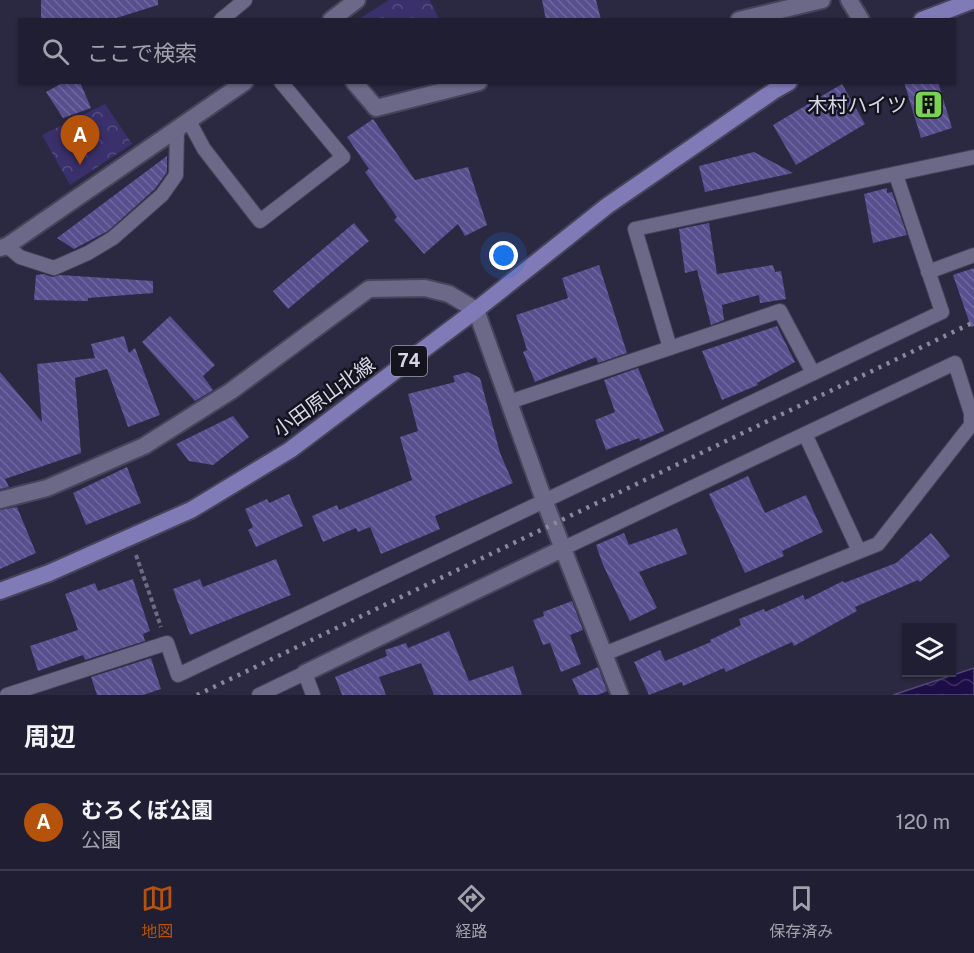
<!DOCTYPE html>
<html lang="ja">
<meta charset="utf-8">
<style>
body{margin:0;font-family:"Public Sans","Noto Sans JP",sans-serif;background:#2d2b3e;color:#f1f3f6}
.controls{position:absolute;right:18px;bottom:18px;display:grid;overflow:hidden;border-radius:0px;box-shadow:0 2px 4px #0004}
.controls button{width:54px;height:54px;display:grid;place-items:center;padding:0;border:0;border-bottom:2px solid #3d3c4d;background:#201e32;color:#f1f3f6;font:30px sans-serif}
.you{position:absolute;left:504px;top:256px;width:21px;height:21px;margin:-15px;border:4px solid #fff;border-radius:50%;background:#1a73e8;box-shadow:0 0 0 9px #1a73e833}
.badge{display:grid;place-items:center;width:39px;height:39px;border-radius:50%;background:#b45309;color:#fff;font-size:20px;font-weight:700}
.pin{position:absolute;translate:-50% -50px;filter:drop-shadow(0 2px 3px #0008)}
.pin::after{content:'';position:absolute;top:32px;width:21px;height:18px;background:inherit;clip-path:polygon(0 0,100% 0,50% 100%)}
.list{margin:0;padding:0;list-style:none}
h2{display:flex;justify-content:space-between;align-items:center;height:78px;margin:0;padding:0 24px;font-size:26px}
h2 small{font-size:20px;font-weight:400;color:#a2a2ac}
.list li{display:grid;grid-template-columns:39px 1fr auto;gap:18px;align-items:center;box-sizing:border-box;height:96px;padding:0 24px;border-top:2px solid #3d3c4d}
.list b{display:block;font-size:22px;white-space:nowrap}
.list p{margin:0;font-size:20px;white-space:nowrap;color:#a2a2ac}
.list em{font-size:20px;font-style:normal;color:#a2a2ac}
.icon{flex:none;width:33px;height:33px;fill:none;stroke:currentColor;stroke-width:2;stroke-linecap:round;stroke-linejoin:round}
.map{position:relative;flex:none;width:974px;height:695px;overflow:hidden}
.search{position:absolute;background:#201e32;box-shadow:0 2px 4px #0004;left:18px;right:18px;top:18px;height:66px;display:flex;align-items:center;gap:15px;box-sizing:border-box;padding:0 21px;border-radius:0px;color:#a2a2ac;font-size:22px}
.sheet{height:174px;background:#201e32}
nav{display:flex;justify-content:space-around;align-items:center;box-sizing:border-box;height:84px;border-top:2px solid #3d3c4d;background:#201e32;font-size:16px;color:#a2a2ac}
nav a{display:grid;justify-items:center;gap:3px}
nav .on{color:#b45309}
.map>svg:first-child{display:block}
</style>
<div class="map">
<svg width="974" height="695" viewBox="0 0 974 695">
<defs>
<pattern id="forest-crowns" width="20" height="18" patternUnits="userSpaceOnUse" patternTransform="scale(1.5)"><rect width="20" height="18" fill="#3a316c"/><path d="M2 6a3 3 0 1 1 6 0M12 15a3 3 0 1 1 6 0" fill="none" stroke="#564e81"/></pattern>
<pattern id="water-waves" width="16" height="10" patternUnits="userSpaceOnUse" patternTransform="scale(1.5)"><rect width="16" height="10" fill="#1d0e48"/><path d="M0 5q4-4 8 0t8 0" fill="none" stroke="#3d3062"/></pattern>
<pattern id="building-back-hatch" width="6" height="6" patternUnits="userSpaceOnUse" patternTransform="scale(1.5)"><rect width="6" height="6" fill="#574f8e"/><path d="M-1 5l2 2M0 0l6 6M5-1l2 2" fill="none" stroke="#6e689e"/></pattern>
</defs>
<rect width="100%" height="100%" fill="#2b2842"/>
<g fill="url(#forest-crowns)">
<path d="M389,0h41l9,19h-80z"/>
<path d="M105,104l27,40 -62,41 -28,-50z"/>
</g>
<path fill="url(#water-waves)" stroke="#544a78" stroke-width="1.5" d="M974,668v27h-81z"/>
<g fill="url(#building-back-hatch)">
<path d="M41,0h117v5l-48,15h-69z"/>
<path d="M542,0h54l5,20h-55z"/>
<path d="M64,82h16l11,26 -28,10 -17,-26z"/>
<path d="M904,82h34l14,46 -31,10z"/>
<path d="M842,84l23,40 -69,41 -23,-40z"/>
<path d="M373,119l42,61 53,-13 19,58 -22,11 -7,-12 -34,30 -30,-34 3,-3 -32,-45 4,-3 -22,-32z"/>
<path d="M754,152l39,21 -88,19 -6,-26z"/>
<path d="M167,156v16l-12,17 -47,42 -34,18 -17,-11z"/>
<path d="M887,188v5l5,-1 15,43 -34,8 -9,-49z"/>
<path d="M354,223l15,18 -81,68 -15,-18z"/>
<path d="M709,223l8,51 56,-9 2,7 6,-1 5,28 -26,4 -1,-8 -37,10 2,15 -13,5 -14,-55 -12,3 -6,-44z"/>
<path d="M599,265l28,88 -29,10 -2,-6 -61,25 -12,-30 4,-2 -11,-35 52,-17 -6,-20z"/>
<path d="M974,268v58l-3,1 -18,-52z"/>
<path d="M44,274l8,3 8,-2 93,6v12l-65,5v3l-54,-1 2,-25z"/>
<path d="M170,316l45,49 -12,11 10,14 -18,11 -53,-59z"/>
<path d="M777,326l18,36 -38,21 1,2 -36,15 -20,-49z"/>
<path d="M124,336l5,17 6,-5 25,67 -32,12 -21,-58 -32,9 6,75 -76,26 4,8 -9,2v-117l42,50 -5,-58 58,-6 -4,-14z"/>
<path d="M638,368l26,63 -24,10 -1,-3 -33,12 -11,-30 20,-8 -11,-32z"/>
<path d="M468,372l12,6 20,75 13,30 -78,33 5,13 -59,25 -11,-27 -12,5 -2,-4 -33,14 -11,-26 25,-11 2,5 73,-30 -12,-43 18,-6 -10,-37 47,-12 -2,-6z"/>
<path d="M233,416l16,21 -36,28 -24,-4 -13,-17z"/>
<path d="M127,467l14,36 -55,22 -13,-32z"/>
<path d="M748,476l17,37 41,-18 17,37 -41,19 2,5 -39,17 -36,-79z"/>
<path d="M289,494l14,32 -47,21 -8,-17 5,-3 -8,-18 22,-10 2,4z"/>
<path d="M17,507l19,46 -36,16v-59z"/>
<path d="M677,528l10,26 -48,18 18,36 -27,13 -27,-56 -7,-20 28,-12 5,12z"/>
<path d="M931,533l19,23 -30,26 -2,-2 -63,27 2,4 -63,35 -2,-4 -66,30 -2,-4 -41,18 -1,-4 -33,13 -15,-33 26,-12 5,11 46,-19 -1,-2 31,-15 -2,-6 25,-10 1,3 38,-17 2,5 38,-19 1,2 52,-20z"/>
<path d="M276,559l15,36 -101,40 -17,-46 27,-10 3,8z"/>
<path d="M133,579l17,52 -7,3 2,7 -60,19 -2,-5 -45,16 -8,-25 48,-16 -13,-36 30,-11 3,8z"/>
<path d="M572,601l11,29 -13,5 11,29 -20,8 -11,-29 -7,2 -10,-25 11,-4 -1,-4z"/>
<path d="M449,631l20,50 44,-15 9,29h-88l-13,-32 -42,14 7,18h-44l-7,-18 52,-21 -2,-6 21,-7 2,5z"/>
<path d="M151,658l10,31 -18,6h-46l-6,-18z"/>
<path d="M598,667l9,24 -9,4h-19l-7,-16z"/>
</g>
<g fill="none" stroke-linecap="round" stroke-linejoin="round">
<defs>
<g id="service">
<path d="M221,20l24,-20"/>
<path d="M189,121l15,28 56,72 83,-64 -62,-75"/>
<path d="M7,246l13,11 34,11 34,-15 25,-15 49,-43 14,-20 1,-45"/>
<path d="M928,272l46,-17"/>
<path d="M670,348l-35,-119 339,-72"/>
<path d="M509,402l271,-91 33,62"/>
<path d="M805,434l54,117"/>
<path d="M564,548l391,-185 16,50v12l-93,119 -274,110"/>
<path d="M7,695l160,-52 11,32 764,-363 -46,-137"/>
<path d="M259,695l46,-22 8,22"/>
</g>
<g id="minor">
<path d="M849,0l12,20"/>
<path d="M331,20l26,-20"/>
<path d="M739,20l83,-20"/>
<path d="M354,82l22,26 103,-26"/>
<path d="M0,248l7,-2 238,-164"/>
<path d="M0,500l47,-12 97,-42 87,-55 138,-102 56,-1 24,6 27,16 68,190 76,195"/>
<path d="M305,673l259,-125"/>
</g>
<g id="primary">
<path d="M922,20l52,-20"/>
<path d="M0,591l49,-18 142,-63 99,-60 186,-140 131,-104 168,-116 14,-8"/>
</g>
</defs>
<use href="#service" stroke="#46435a" stroke-width="16"/>
<use href="#minor" stroke="#46435a" stroke-width="20"/>
<use href="#primary" stroke="#46435a" stroke-width="20"/>
<path stroke="#6d6b81" stroke-width="4" stroke-dasharray="4.5 3" stroke-linecap="butt" d="M136,555l25,72"/>
<use href="#service" stroke="#6b6987" stroke-width="14"/>
<use href="#minor" stroke="#6b6987" stroke-width="16"/>
<use href="#primary" stroke="#807ab7" stroke-width="16"/>
<path stroke="#89889d" stroke-width="4.5" stroke-dasharray="3 6" stroke-linecap="butt" d="M197,695l777,-373"/>
</g>
<defs>
<symbol id="building-square" viewBox="-11 -11 22 22"><rect x="-9" y="-9" width="18" height="18" rx="4" fill="#7bd156" stroke="#14131e"/><path d="M-4-6H4V6H1V3H-1V6H-4ZM-2.5-4.3h1.7v1.8h-1.7ZM.8-4.3h1.7v1.8H.8ZM-2.5-1h1.7V.8h-1.7ZM.8-1h1.7V.8H.8Z" fill="#111"/></symbol>
</defs>
<g fill-rule="evenodd">
<use href="#building-square" x="912" y="88" width="33" height="33"/>
</g>
<g text-anchor="middle" stroke-width="5" stroke-linejoin="round" paint-order="stroke">
<rect fill="#14131e" stroke="#9c9cab" stroke-width="1.5" x="391" y="346" width="36" height="30" rx="4.5"/>
<g font-size="18" font-weight="bold" fill="#d6d6e7">
<text x="409" y="367">74</text>
</g>
<g font-size="20" fill="#d6d6e7" stroke="#14131e" text-anchor="end">
<text x="907" y="112">木村ハイツ</text>
</g>
<g font-size="20" fill="#d6d6e7" stroke="#14131e">
<text transform="translate(324 397) rotate(-36)" y="7">小田原山北線</text>
</g>
</g>
</svg>
<div class="controls">
<button><svg class="icon" aria-label="layers" viewBox="0 0 24 24"><path d="M12 4l9 5-9 5-9-5zM3 14l9 5 9-5"/></svg></button>
</div>
<div class="you"></div>
<div class="pin badge" style="left:80px;top:165px">A</div>
<div class="search"><svg class="icon" aria-label="search" viewBox="0 0 24 24"><circle cx="10" cy="10" r="6"/><path d="M15 15l6 6"/></svg>ここで検索</div>
</div>
<section class="sheet">
<h2>周辺<small></small></h2>
<ul class="list">
<li><span class="badge">A</span><div><b>むろくぼ公園</b><p>公園</p></div><em>120 m</em></li>
</ul>
</section>
<nav>
<a class="on"><svg class="icon" aria-label="map" viewBox="0 0 24 24"><path d="M3 6l6-2 6 2 6-2v14l-6 2-6-2-6 2zM9 4v14M15 6v14"/></svg>地図</a>
<a><svg class="icon" aria-label="directions" viewBox="0 0 24 24"><path d="M12 3l9 9-9 9-9-9zM9 14v-3h6M13 9l2 2-2 2"/></svg>経路</a>
<a><svg class="icon" aria-label="saved" viewBox="0 0 24 24"><path d="M7 4h10v16l-5-4-5 4z"/></svg>保存済み</a>
</nav>
